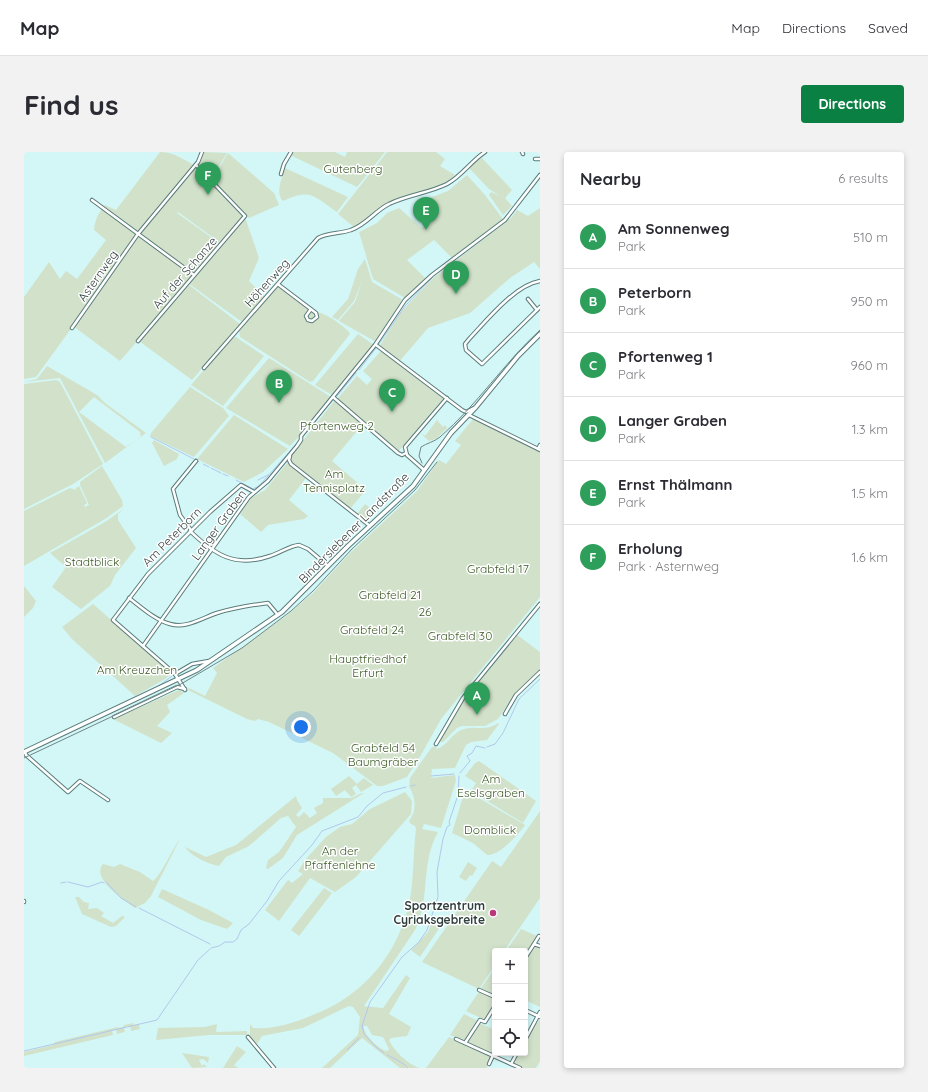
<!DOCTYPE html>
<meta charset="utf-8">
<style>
body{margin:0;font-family:Quicksand,sans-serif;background:#f2f2f3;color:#2b2b33}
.controls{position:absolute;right:12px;bottom:12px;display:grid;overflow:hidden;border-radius:4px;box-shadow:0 2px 6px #0003}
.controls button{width:36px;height:36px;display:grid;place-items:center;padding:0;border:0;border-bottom:1px solid #e1e1e2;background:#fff;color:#2b2b33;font:20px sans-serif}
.you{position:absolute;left:277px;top:575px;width:14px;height:14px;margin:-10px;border:3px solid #fff;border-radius:50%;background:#1a73e8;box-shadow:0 0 0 6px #1a73e833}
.badge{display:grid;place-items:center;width:26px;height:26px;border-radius:50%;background:#0b8043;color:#fff;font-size:13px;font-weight:700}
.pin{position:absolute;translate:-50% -33px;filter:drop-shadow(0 1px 2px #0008)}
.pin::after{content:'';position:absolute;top:21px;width:14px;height:12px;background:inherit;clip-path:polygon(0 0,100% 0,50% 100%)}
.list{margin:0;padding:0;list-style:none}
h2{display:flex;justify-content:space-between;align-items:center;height:52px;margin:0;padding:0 16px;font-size:17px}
h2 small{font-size:13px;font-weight:400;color:#7c7c81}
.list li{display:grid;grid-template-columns:26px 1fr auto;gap:12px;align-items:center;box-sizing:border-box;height:64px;padding:0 16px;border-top:1px solid #e1e1e2}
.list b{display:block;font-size:15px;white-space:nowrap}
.list p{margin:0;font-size:13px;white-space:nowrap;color:#7c7c81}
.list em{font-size:13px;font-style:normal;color:#7c7c81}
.icon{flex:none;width:22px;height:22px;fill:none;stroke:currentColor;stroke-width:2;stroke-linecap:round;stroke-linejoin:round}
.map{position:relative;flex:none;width:516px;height:916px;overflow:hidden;border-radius:4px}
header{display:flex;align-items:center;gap:24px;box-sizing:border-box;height:56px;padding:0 20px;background:#fff;border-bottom:1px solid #e1e1e2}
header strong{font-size:19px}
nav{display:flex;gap:22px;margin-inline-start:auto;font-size:14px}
.intro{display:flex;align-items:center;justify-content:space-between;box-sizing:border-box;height:96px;padding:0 24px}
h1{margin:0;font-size:28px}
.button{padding:10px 18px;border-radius:4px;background:#0b8043;color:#fff;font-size:14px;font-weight:700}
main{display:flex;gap:24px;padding:0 24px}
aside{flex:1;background:#fff;border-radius:4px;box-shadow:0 2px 6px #0003}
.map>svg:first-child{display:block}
</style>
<header>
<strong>Map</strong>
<nav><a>Map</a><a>Directions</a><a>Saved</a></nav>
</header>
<div class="intro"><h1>Find us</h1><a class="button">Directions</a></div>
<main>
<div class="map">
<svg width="516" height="916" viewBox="0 0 516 916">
<rect width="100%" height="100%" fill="#d3f7f6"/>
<g fill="#d2e2ca" fill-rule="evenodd">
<path d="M136,0c14,0 24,8 36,14l4,-2 3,-12 24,1 -16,27 -4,-3 -5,7 5,-6 37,38 -22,28 -44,-32 -1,1 45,32 23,-28 14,41 -10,23 16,16 -23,25 -54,-39 -68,78 -47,-35 -37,51 -12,2v-82l25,-35 11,17 6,-8 11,8 29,-39 -12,-10c1,-10 4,-17 11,-25l11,5z"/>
<path d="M268,0h43l10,5 2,-5h38l-28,35 -67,-32z"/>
<path d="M363,0h49l9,7 -5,7 15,9 -7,7 -17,8 -44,14 -14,13 -19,10 -16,-13z"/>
<path d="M204,1l46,40 5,12 -30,13 -37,-38z"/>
<path d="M458,6l30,32 -7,8 7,8 -9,9 -14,-20 2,-3 9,4 -11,-7 -20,-21 7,-7z"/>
<path d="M261,16l63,29 -11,15c-24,-16 -26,-24 -54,-11 -8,-8 -1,-23 2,-33z"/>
<path d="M443,23l18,20 18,24 -51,39 -18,-18 -27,20 19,19 -21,19 -32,-19 -14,-47 18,-9 10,-10 12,-5 23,20 5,-4 -10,-16 6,-5 -1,-2 26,-10z"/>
<path d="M516,56v61l-6,-7 -24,16 -40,35 -42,15 -29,34 -20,-15 21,-34 32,-34 79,-61 6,-8 11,6z"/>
<path d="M341,107l7,23 31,18 -27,42 -37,-21 16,-19 7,-21 -8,20 -16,19 -6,-3 16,-18 10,-30z"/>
<path d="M165,133l51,39 -48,56 -53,-39z"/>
<path d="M255,134l35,26c7,-2 33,15 36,22l-37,47 -3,1 -70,-45 -1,-8 27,-32z"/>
<path d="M334,182l16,11 -42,50 -17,-10z"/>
<path d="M212,185l28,19 -41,50 -32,-21 40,-47z"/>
<path d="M357,199l63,47 -46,54 -61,-53 20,-23 10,9 5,-6 -9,-8z"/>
<path d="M245,206l62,39 -21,28 -20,21 -64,-38z"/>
<path d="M23,214l50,29 8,8 41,30 -41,30 -45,-85 -36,4 13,-3zM70,245l46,35 1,5 -15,10 -47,-35z"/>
<path d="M32,228l4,2 43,82 -30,20 -49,25v-125z"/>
<path d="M166,235l33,21 6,8 -35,41 -44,-21 1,-3z"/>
<path d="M311,248l28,24 -31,37 34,29 -17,20 -58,-47 -1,-3 4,-8z"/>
<path d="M210,263l54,34 -25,23 -19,10 -47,-23z"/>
<path d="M449,267l67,33v145l-99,122 -20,36 -14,22 -24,9h-6l-44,-33 -64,-31 -11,-3 -3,2 -8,-2 -59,-29 1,-2 16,8 12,-23 -4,-5 73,-52 27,-23 36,-39 68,-63 22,-31 7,4 15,-19 -6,-4z"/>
<path d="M413,268l6,7 2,-2 2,3 -11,11 -7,2 -10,-9 6,4z"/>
<path d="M130,288l25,14 -2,5 -13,7 -12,-23z"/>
<path d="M264,310l18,16 -17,22 19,16 -4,3 -36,6 -7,7 -21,-18 11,-16 14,-8z"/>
<path d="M78,314l20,34 1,6 -18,13 -81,47v-55l46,-23 6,2v-2l3,-2 8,17 -3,2 1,2 4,-2 -9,-20v-3z"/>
<path d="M341,352l10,8 -8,10 -10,-8z"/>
<path d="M101,356l-7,6v6l18,28 -21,27 -5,11 -29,23 -29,-22 14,-20 -16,-14 55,-31z"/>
<path d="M0,434l12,15 -3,7 -9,9z"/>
<path d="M69,452l79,69 -7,6 -30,17 -63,-57 -10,-12z"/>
<path d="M492,482l24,18v18l-25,24 -17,25 -13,7h-23l-5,2 -14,14h-5l26,-43z"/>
<path d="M155,538l5,3 -17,12 3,7 -13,14 15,7 -11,10 -48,-24z"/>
<path d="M474,571l1,1 -12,16 -16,2 -5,3 -11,23 -23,1 -1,9 24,-3 1,6 -15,47 -17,-4 -2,5 16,3c-18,32 -7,66 -23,98l-51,76 19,2 23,-33 4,3 -21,36 22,13 -4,9 -16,2 -2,2c5,11 19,24 30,28h-19l-38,-30 -32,30h-8l36,-33 2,-18 -7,-10 -4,-1 -46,22 -41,8 -6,10 -6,-9v-13l3,4c21,2 44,-6 62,-14 50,-19 85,-63 95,-115 4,-23 3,-47 6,-70l-1,-3 -4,-2 -2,-3c8,-10 7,-24 0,-34l1,-9 22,-31 4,-1v3c12,-3 16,-17 28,-20 12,-4 22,3 34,-6zM340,874h3l5,9 11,2 6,12 -2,2c-8,-1 -25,-18 -23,-25z"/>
<path d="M455,609l57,40 -13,22 -52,-32 5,-8 -11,-7 10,-13z"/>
<path d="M325,624l8,8 7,-6 9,7 -12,7 -5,-7 -4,3 4,6 -5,3 -6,-7 -9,6 -5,-7z"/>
<path d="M441,638l60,35c-7,10 -26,31 -38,30l-14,-12 -21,-10z"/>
<path d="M381,640l7,9 -1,13 -55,63 -21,15 -25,-14 -31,43 -14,-11 23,-30 4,3 11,-9 -5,-3 8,-12 20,-22 14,-10 12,-3 18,-15z"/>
<path d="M338,641h2l-67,42 -14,23 -15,11 -2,-1 2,-8 11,-8 17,-25 -8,-11 -7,2 -32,28 -23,11 -7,9c-11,-2 -28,-10 -34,-19l21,10 30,-12 60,-49 1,4 5,8 -6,7 3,2 5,-5 6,6 7,-5 -3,-5 9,-5v-5h28z"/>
<path d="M516,659v87l-36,53h-9v14l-16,24 -57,-27 70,-101 9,6z"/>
<path d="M156,687l-29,57 -6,7 -10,5c-10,-7 -45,-30 -32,-44l11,3 6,-3 20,8 13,9c8,-5 19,-32 27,-42z"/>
<path d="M444,710l9,6 -5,8 -2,-1 -4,6 -7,-4z"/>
<path d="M300,736l8,5 -33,43 -8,-6z"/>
<path d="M138,737l47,21 24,13 -6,6 -26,-9 -43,-23z"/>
<path d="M51,745h4l5,5 5,1 -1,6 9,-1 7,5 -3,3 12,7 9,-7 3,1 -9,9 -5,1 -29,-13z"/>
<path d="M409,766l9,6 -22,33 -9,-7 17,-18z"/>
<path d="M497,777l16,7 -12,20v-5h-19z"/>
<path d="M510,793l6,2v60l-15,-7v-40z"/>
<path d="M471,816v27l-14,-7z"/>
<path d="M457,840l14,6v6l-10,16 -19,-9 12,-18z"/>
<path d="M440,862l14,7 -13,20 -15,-6z"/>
<path d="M516,868v41l-4,7h-13l-10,-5 5,-10h7c0,-12 7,-28 15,-33z"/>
<path d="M109,871v2l6,-1 1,5 -9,2 -1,-5 -6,1 1,5 -8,2 -1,-5 -4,2 1,4 -89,21v-4l29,-7 2,-3 63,-15v1l5,-1 1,-2z"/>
<path d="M455,871l16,7v19l-3,5 -25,-11z"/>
<path d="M193,872l-1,8 31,-1v4h-38l-53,5 2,-12 47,-1z"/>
<path d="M425,885l42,19 -4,12h-61z"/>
<path d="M213,894l9,6 -12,13 4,3h-15z"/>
<path d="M158,901l27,4 -1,6 -5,-4 -4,1 3,6 2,-2 3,3 -15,1z"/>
</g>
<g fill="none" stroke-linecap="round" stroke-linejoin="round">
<g stroke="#b0c8ed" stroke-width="1">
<path d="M355,192l26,-38 26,-27"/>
<path d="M335,218l17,-22"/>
<path d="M313,244l19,-23"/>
<path d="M279,284l30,-36"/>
<path d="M127,285l43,22"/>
<path d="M172,307l3,3"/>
<path d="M179,312l6,3"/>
<path d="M187,316l10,5"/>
<path d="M199,322l5,2"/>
<path d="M212,328l17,9 6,-3 40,-45"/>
<path d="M234,328l10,-5"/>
<path d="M132,536l16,-12"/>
<path d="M463,595l8,-3 8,-11 16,-34 21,-20"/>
<path d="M436,621l10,-12 -3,-5 5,-3 4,-7 9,2"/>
<path d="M407,624l23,-2"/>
<path d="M387,634l4,-1"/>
<path d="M44,730l20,5 14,-5 2,1"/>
<path d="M82,730l15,16 15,9"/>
<path d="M37,731l5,-1"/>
<path d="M115,756l71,36"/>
<path d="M187,796l8,-2 6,-4h8l4,-3 4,-9 8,-6 18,-23 12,-20 33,-36 10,-14 36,-14 9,-11 16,-13 23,-6"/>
<path d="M323,898l12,-12"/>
<path d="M0,899l133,-31 41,-60 12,-11"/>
<path d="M360,901l-7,-5 -13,-14 -2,-8 8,-24 32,-45 17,-15 8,-12 11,-33 -1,-25 6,-33 4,-12 3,-2 -1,-3 9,-27 1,-19"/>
<path d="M363,903c6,3 17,8 21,13"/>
</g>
<defs>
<g id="street">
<path d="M498,0l1,2"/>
<path d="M511,7h5"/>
<path d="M257,22l3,-10 7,-12"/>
<path d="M68,48l102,75"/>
<path d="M516,129c-25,4 -53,39 -70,57l-5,6 1,6 16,14 58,-57"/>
<path d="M255,133l37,28 1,4 -5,4 -4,-1 -2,-4 5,-7"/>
<path d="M504,147l9,11"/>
<path d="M48,176l66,-94 60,-72 4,-10"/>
<path d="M114,189l107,-125 -49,-51"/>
<path d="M352,193l86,65 4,2 8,-4"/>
<path d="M180,216l114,-130c10,-6 22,-4 33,-8 15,-5 25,-20 38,-26 18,-9 40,-11 58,-20 15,-8 24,-23 38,-32"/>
<path d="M309,245l65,56 4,2 4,-2"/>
<path d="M445,263l71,35"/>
<path d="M514,297l2,-4"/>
<path d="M266,304l-1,4 2,4 79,62"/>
<path d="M400,318l-17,-15 -2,-8 42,-49"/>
<path d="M167,378l-11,-15 -7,-26 23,-28"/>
<path d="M166,379c25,24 45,37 80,25 10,-3 19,-10 29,-11l9,4 20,17"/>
<path d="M105,446c12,9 26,22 41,26 16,5 32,-6 47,-11 17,-5 34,-8 51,-10l10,12"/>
<path d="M119,494l106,-149 19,-16 29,-35 4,-6v-4l74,-91 30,-45 27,-25 73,-55 35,-45"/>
<path d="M151,522l17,-10 17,-3"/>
<path d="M161,538l-10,-16 -62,-54 35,-46 62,-62 31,-27 13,7"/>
<path d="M481,562l11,-19 24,-23"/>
<path d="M90,565l63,-30 8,2"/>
<path d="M412,592l27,-46 77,-94"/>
<path d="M1,600l1,3 42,37 12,-11 28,19"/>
<path d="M0,750v-1"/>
<path d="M510,792l5,-8"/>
<path d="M501,806l9,-14 6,2"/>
<path d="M455,838l16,7"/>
<path d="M501,858l15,7"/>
<path d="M224,885l26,31"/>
<path d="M432,887l64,29"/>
<path d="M501,888l15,-28"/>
<path d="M441,891l15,-23 5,2 10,-16"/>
<path d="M465,912l6,-13"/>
<path d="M487,912l6,-11"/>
</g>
<path id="secondary" d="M0,600l173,-82 85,-58 66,-66 65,-60 38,-53 25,-26 42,-51 22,-22"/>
</defs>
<use href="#street" stroke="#5a7b7b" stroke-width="4.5"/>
<use href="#secondary" stroke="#5a7b7b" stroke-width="5.5"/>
<use href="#street" stroke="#fff" stroke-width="2.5"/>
<use href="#secondary" stroke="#fff" stroke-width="3.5"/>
<g stroke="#708686" stroke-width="1">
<path d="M398,311l-3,-7 2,-9c6,-4 13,-5 19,-10 37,-32 64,-74 100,-107"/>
<path d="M0,606l157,-74 61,-36 49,-37 22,-20 39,-42 63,-59 22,-28"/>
</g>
</g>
<circle fill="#bb377b" stroke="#fff" stroke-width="1.5" cx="469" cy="761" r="4"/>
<g text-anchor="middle" stroke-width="3" stroke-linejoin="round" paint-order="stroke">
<g font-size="12" fill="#3a5924" stroke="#fff">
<text x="329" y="21">Gutenberg</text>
<text x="313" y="278">Pfortenweg 2</text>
<text x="310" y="326">Am<tspan x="310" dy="14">Tennisplatz</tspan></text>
<text x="68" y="414">Stadtblick</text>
<text x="474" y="421">Grabfeld 17</text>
<text x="366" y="447">Grabfeld 21</text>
<text x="401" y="464">26</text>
<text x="348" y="482">Grabfeld 24</text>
<text x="436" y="488">Grabfeld 30</text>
<text x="344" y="511">Hauptfriedhof<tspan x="344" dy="14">Erfurt</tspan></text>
<text x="113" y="522">Am Kreuzchen</text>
<text x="359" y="600">Grabfeld 54<tspan x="359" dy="14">Baumgräber</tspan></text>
<text x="467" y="631">Am<tspan x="467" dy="14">Eselsgraben</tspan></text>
<text x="466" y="682">Domblick</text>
<text x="316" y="703">An der<tspan x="316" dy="14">Pfaffenlehne</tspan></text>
</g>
<g font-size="12" fill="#303e3e" stroke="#fff">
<text transform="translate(161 121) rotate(-49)" y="4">Auf der Schanze</text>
<text transform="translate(74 124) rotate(-55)" y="4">Asternweg</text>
<text transform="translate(243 131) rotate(-48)" y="4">Höhenweg</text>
<text transform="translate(195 373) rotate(-54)" y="4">Langer Graben</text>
<text transform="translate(330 376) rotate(-45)" y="4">Binderslebener Landstraße</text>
<text transform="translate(148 385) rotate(-45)" y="4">Am Peterborn</text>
</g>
<g font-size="12" font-weight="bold" fill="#303e3e" stroke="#fff" text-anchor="end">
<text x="461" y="758">Sportzentrum<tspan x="461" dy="14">Cyriaksgebreite</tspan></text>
</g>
</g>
</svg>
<div class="controls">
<button>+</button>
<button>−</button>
<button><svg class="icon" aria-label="locate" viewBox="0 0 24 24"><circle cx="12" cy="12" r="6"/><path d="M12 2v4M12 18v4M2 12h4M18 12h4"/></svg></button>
</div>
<div class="you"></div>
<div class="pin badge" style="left:453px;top:563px;background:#2e9e5b">A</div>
<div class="pin badge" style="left:255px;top:251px;background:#2e9e5b">B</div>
<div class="pin badge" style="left:368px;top:260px;background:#2e9e5b">C</div>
<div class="pin badge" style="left:432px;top:142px;background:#2e9e5b">D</div>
<div class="pin badge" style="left:402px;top:78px;background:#2e9e5b">E</div>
<div class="pin badge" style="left:184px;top:43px;background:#2e9e5b">F</div>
</div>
<aside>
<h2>Nearby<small>6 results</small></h2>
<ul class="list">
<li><span class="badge" style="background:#2e9e5b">A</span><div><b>Am Sonnenweg</b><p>Park</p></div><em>510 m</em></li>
<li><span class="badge" style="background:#2e9e5b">B</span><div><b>Peterborn</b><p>Park</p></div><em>950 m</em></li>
<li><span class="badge" style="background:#2e9e5b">C</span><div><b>Pfortenweg 1</b><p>Park</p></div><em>960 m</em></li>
<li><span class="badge" style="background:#2e9e5b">D</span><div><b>Langer Graben</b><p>Park</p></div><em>1.3 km</em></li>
<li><span class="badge" style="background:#2e9e5b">E</span><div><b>Ernst Thälmann</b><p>Park</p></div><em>1.5 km</em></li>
<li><span class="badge" style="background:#2e9e5b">F</span><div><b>Erholung</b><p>Park · Asternweg</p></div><em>1.6 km</em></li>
</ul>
</aside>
</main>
